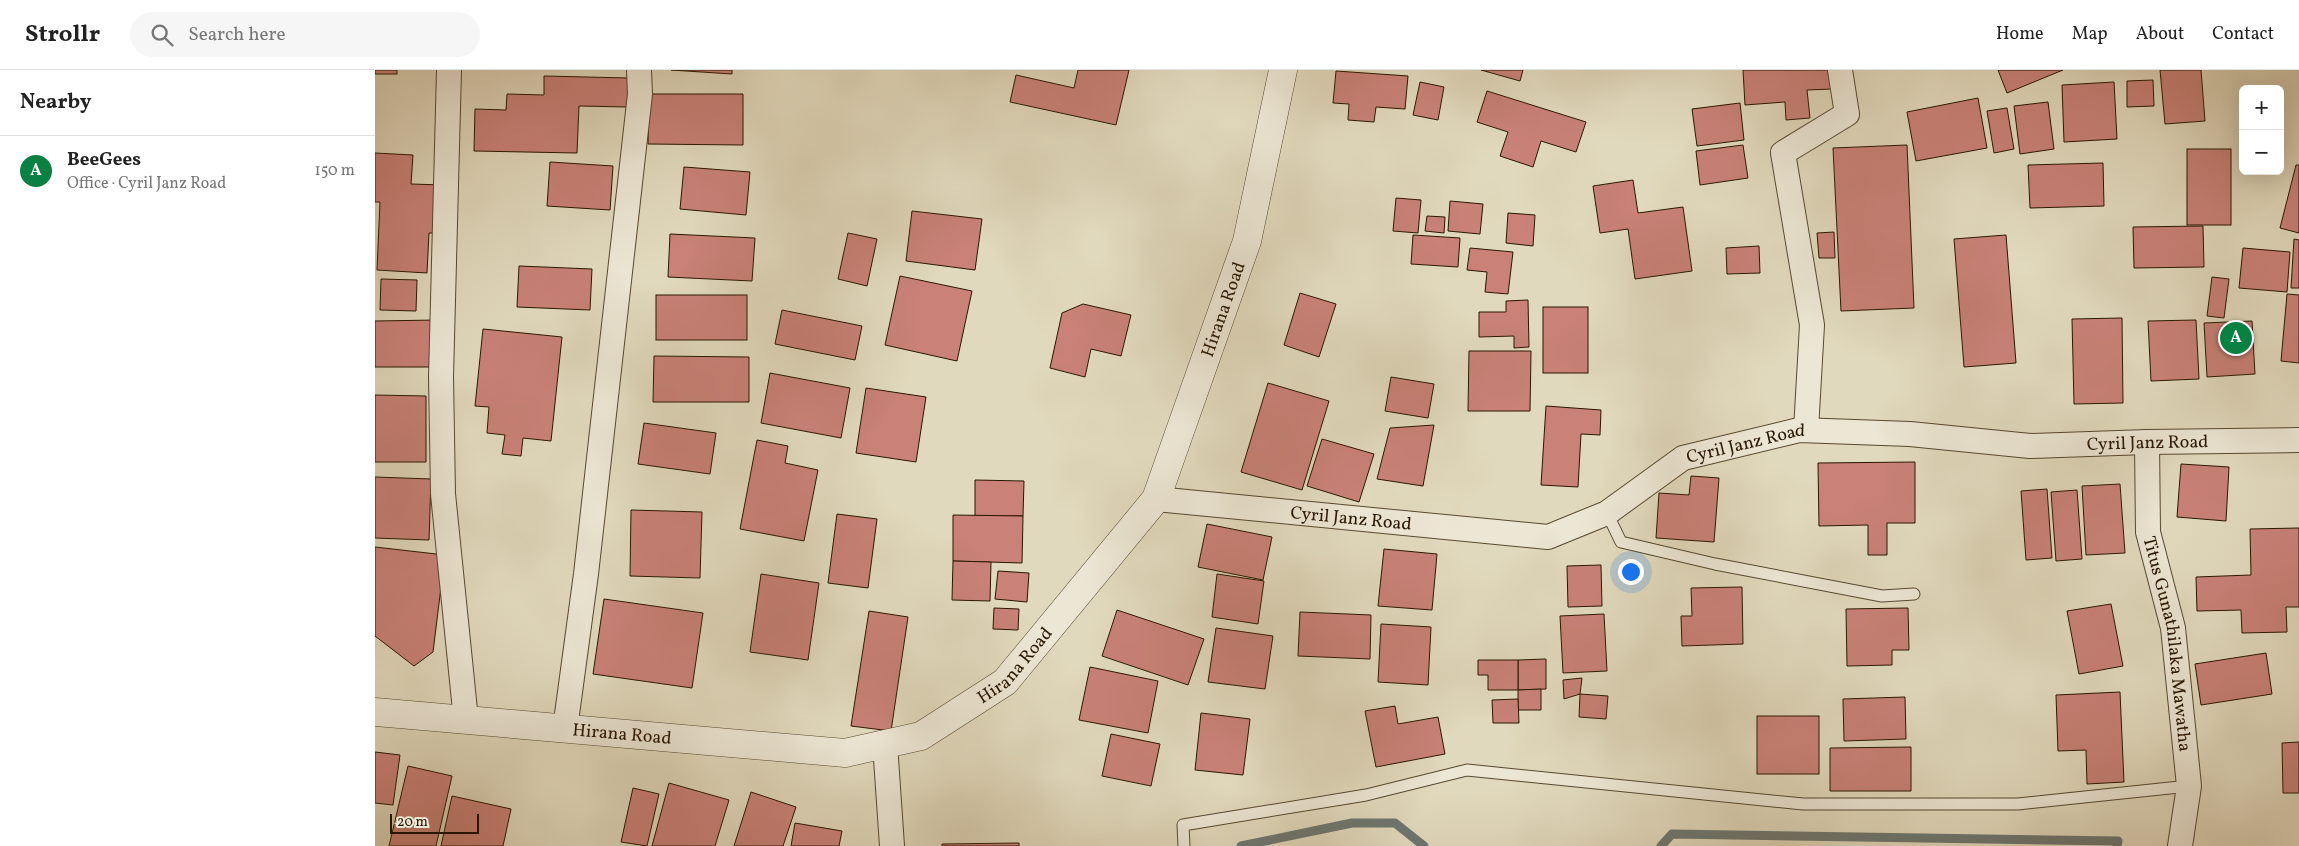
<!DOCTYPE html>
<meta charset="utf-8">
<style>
body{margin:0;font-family:Vollkorn,serif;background:#f6f6f6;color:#222}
.controls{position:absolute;right:15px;top:15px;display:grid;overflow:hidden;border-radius:8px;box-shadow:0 5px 20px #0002}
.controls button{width:45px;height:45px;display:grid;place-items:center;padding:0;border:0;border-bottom:1px solid #e0e0e0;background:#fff;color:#222;font:25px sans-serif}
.scale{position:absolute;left:15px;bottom:12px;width:89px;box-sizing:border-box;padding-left:5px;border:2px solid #291700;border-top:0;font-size:14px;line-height:18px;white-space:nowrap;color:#291700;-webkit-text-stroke:4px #ece6d4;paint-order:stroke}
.you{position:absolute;left:1255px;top:501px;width:18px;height:18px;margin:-12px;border:4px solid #fff;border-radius:50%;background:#1a73e8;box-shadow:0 0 0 8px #1a73e833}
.badge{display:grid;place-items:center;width:32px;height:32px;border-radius:50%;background:#0b8043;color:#fff;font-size:16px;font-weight:700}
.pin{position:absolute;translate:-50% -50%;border:2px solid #fff;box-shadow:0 1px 5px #0006}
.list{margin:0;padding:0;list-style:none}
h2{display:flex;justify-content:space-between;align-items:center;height:65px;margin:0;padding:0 20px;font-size:21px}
h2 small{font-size:16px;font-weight:400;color:#767676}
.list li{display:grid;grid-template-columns:32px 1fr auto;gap:15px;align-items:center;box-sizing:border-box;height:70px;padding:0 20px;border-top:1px solid #e0e0e0}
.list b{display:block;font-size:19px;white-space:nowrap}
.list p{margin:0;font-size:16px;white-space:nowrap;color:#767676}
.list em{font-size:16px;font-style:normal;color:#767676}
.icon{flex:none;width:28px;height:28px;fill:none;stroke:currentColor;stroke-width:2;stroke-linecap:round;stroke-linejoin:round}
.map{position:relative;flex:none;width:1924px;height:776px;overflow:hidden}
header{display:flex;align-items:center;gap:30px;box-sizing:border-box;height:70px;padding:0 25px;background:#fff;border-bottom:1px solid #e0e0e0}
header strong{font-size:24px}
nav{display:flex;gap:28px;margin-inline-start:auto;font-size:18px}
.search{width:350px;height:45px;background:#f6f6f6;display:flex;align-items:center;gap:12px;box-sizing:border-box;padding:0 18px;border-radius:28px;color:#767676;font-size:19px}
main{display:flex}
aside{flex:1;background:#fff}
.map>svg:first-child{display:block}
</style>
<header>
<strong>Strollr</strong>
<div class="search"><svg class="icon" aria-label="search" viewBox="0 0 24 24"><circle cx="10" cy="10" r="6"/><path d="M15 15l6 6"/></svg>Search here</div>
<nav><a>Home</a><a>Map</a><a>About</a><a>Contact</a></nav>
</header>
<main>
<aside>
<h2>Nearby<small></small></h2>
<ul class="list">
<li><span class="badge">A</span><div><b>BeeGees</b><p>Office · Cyril Janz Road</p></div><em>150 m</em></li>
</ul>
</aside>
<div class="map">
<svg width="1924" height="776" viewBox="0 0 1924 776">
<rect width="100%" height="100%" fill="#e1d9bd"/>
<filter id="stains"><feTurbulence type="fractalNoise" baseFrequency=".004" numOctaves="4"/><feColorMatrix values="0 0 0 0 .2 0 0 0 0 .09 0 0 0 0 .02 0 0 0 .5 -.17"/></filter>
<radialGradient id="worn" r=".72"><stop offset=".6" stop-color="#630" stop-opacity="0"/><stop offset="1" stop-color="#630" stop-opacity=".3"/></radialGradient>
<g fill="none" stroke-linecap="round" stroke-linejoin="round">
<g stroke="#6d7771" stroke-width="9">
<path d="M866,776l111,-23h43l29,23"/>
<path d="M1286,776l11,-12 446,7 -1,5"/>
</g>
</g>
<g fill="#c98178" stroke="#291700">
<rect x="0" y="0" width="22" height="4"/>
<path d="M296,0h61v4z"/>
<path d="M703,0h51l-13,55 -106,-23 6,-27 58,13z"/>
<path d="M1106,0h42l-3,11z"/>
<path d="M1368,0h87l2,19 -25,1 3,28 -24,2 -1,-18 -40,3z"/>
<path d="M1623,0h65l-56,23z"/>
<path d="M1785,0h41l4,51 -40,3z"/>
<path d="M961,1l72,5 -3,33 -29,-2 -2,15 -26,-2 1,-16 -16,-1z"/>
<path d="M169,6l85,2 -1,29 -49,-1 -2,47 -103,-2 1,-42 31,1 1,-16 37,1z"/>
<path d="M1778,10l1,26 -27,1v-26z"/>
<path d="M1045,12l24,5 -6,33 -25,-5z"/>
<path d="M1739,12l3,57 -53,3 -2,-57z"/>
<path d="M1112,21l99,31 -10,30 -35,-11 -8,26 -33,-11 8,-24 -31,-10z"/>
<path d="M274,24h94v51l-95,-1z"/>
<path d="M1603,28l9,50 -71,13 -9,-49z"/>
<path d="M1673,32l6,47 -34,5 -6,-48z"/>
<path d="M1365,33l4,37 -47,6 -5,-37z"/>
<path d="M1632,38l7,41 -20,4 -7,-42z"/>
<path d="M1368,75l5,33 -48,7 -4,-34z"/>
<path d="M1532,75l7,163 -73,3 -8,-163z"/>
<rect x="1812" y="79" width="44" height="76"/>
<path d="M0,83l38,2 -2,29 32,1 -2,48h-12l-2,40 -50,-3 3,-68h-5z"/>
<path d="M175,92l63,4 -3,44 -63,-4z"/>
<path d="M1728,93l1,43 -74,2 -2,-43z"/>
<path d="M1921,95h3v68l-19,-5z"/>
<path d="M309,97l66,5 -4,43 -66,-6z"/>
<path d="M1258,110l5,33 45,-6 9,64 -57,8 -7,-50 -28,4 -7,-47z"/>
<path d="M1021,128l25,2 -3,33 -25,-2z"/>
<path d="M1075,131l33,3 -3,30 -32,-3z"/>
<path d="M537,141l70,8 -7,51 -69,-9z"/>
<path d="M1133,143l27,2 -2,31 -27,-3z"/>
<path d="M1052,146l18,1 -1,16 -19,-2z"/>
<path d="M1828,156l1,41 -70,1 -1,-41z"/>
<path d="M1459,162l1,26h-16l-2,-25z"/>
<path d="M473,163l29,6 -10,47 -29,-7z"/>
<path d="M295,164l85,4 -3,43 -84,-4z"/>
<path d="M1038,165l47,3 -2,29 -47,-3z"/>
<path d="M1631,165l10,128 -52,4 -10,-128z"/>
<path d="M1919,169l5,1v48h-8z"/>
<path d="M1384,176l1,27 -33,1 -1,-26z"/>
<path d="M1095,178l43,4 -5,42 -23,-2 2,-20 -20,-2z"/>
<path d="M1868,178l47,4 -3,40 -48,-4z"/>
<path d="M144,196l73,3 -2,41 -73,-3z"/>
<path d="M525,206l72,15 -15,70 -72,-16z"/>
<path d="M1837,207l17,2 -5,39 -17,-2z"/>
<path d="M6,209l36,1 -1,31 -36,-1z"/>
<path d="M925,223l36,11 -17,53 -35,-12z"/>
<path d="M1912,224l12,1v68l-18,-2z"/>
<rect x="281" y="225" width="91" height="45"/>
<path d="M1153,230l1,47 -15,1v-12l-35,1v-25h27v-11z"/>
<path d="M708,234l48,11 -10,41 -30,-7 -6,28 -35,-9 12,-55z"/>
<rect x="1168" y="237" width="45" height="66"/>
<path d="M407,240l80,16 -7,34 -80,-16z"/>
<path d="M1747,248l1,85 -49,1 -2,-85z"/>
<path d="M61,250l1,47h-62v-46z"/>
<path d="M1821,250l3,59 -48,2 -3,-60z"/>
<path d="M1877,251l3,53 -48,3 -3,-54z"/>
<path d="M108,259l79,8 -11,104 -28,-3 -2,18 -19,-2 3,-19 -18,-2 2,-26 -14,-1z"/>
<path d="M1094,281h62l-1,60h-62z"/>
<path d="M279,286l95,1v45h-96z"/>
<path d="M395,303l80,15 -9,50 -80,-15z"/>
<path d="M1016,307l43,7 -6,34 -43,-7z"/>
<path d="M893,313l61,18 -27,89 -61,-18z"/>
<path d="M491,318l60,9 -10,65 -60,-9z"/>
<path d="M0,325l51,1v66h-51z"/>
<path d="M1171,336l55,4 -1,25 -19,-1 -3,53 -37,-2z"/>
<path d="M269,353l72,10 -6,41 -72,-10z"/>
<path d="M1059,355l-11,61 -46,-7 13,-51z"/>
<path d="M947,369l52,15 -15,48 -52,-16z"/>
<path d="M382,370l31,6 -3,17 33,7 -14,71 -64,-12z"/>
<path d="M1540,392v61h-28v32h-19v-30l-49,1 -1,-63z"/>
<path d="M1806,394l48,3 -3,54 -49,-4z"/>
<path d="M1316,406l28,2 -5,64 -58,-4 3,-45 30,2z"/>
<path d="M0,407l56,2 -2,61 -54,-2z"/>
<path d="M600,410l49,1 -1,35h-48z"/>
<path d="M1745,414l5,69 -39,2 -4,-69z"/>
<path d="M1672,419l5,69 -26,2 -5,-69z"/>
<path d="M1702,420l5,69 -26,2 -5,-69z"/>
<path d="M256,440l71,2 -2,66 -70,-2z"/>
<path d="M462,444l40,5 -9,69 -40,-5z"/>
<path d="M578,445l70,1 -1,47 -69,-2z"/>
<path d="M832,454l65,13 -9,43 -65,-13z"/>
<path d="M1924,458v79h-13l1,25 -45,1 -1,-23 -44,1 -1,-34 55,-2 -1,-46z"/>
<path d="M0,477l70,8 -12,97 -19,14 -39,-30z"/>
<path d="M1009,479l53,5 -5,56 -54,-4z"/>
<path d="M578,491l38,1 -1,39 -38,-1z"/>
<path d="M1226,495l1,41 -34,1 -1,-41z"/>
<path d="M623,501l31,2 -2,29 -32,-3z"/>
<path d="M386,504l58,9 -11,77 -58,-8z"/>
<path d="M842,504l47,7 -6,43 -46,-7z"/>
<path d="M1367,517l1,57 -61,2 -1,-30h11l-1,-28z"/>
<path d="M229,529l99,14 -11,75 -99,-14z"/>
<path d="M1736,534l12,62 -44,8 -12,-63z"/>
<path d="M619,538l25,1 -1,21 -25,-1z"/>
<path d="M1533,538l1,42h-17v15l-45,1 -1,-57z"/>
<path d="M742,540l87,29 -16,46 -86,-29z"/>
<path d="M494,541l39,6 -17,114 -40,-5z"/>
<path d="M925,542l71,3 -1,44 -72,-3z"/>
<path d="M1229,544l3,57 -44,2 -3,-57z"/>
<path d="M1006,554l50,3 -3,58 -50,-3z"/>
<path d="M841,558l57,8 -8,53 -57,-7z"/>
<path d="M1891,583l6,41 -71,11 -6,-41z"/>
<path d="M1171,589v30l-28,1v-30z"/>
<path d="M1103,590h40v30h-30v-15h-10z"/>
<path d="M715,597l68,14 -10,52 -69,-13z"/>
<path d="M1207,608l-2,16 -16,5 -1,-19z"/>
<path d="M1166,619v21h-23v-20z"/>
<path d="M1745,622l4,90 -37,2 -1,-34 -28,1 -2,-56z"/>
<path d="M1205,624l28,2 -2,23 -27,-2z"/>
<path d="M1530,627l1,42 -62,2 -1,-42z"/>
<path d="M1143,629l1,24h-26l-1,-23z"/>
<path d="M1020,636l3,18 40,-7 7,37 -69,13 -11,-56z"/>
<path d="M826,643l49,6 -7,56 -48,-5z"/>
<rect x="1382" y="646" width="62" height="58"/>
<path d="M736,664l49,10 -9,42 -49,-10z"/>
<path d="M1924,672v51h-16l-1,-50z"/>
<path d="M1536,677v44h-81v-43z"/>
<path d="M0,682l25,3 -7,50 -18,-2z"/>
<path d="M33,696l44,10 -16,70h-47z"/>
<path d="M294,713l60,17 -14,46h-63z"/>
<path d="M258,718l26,6 -12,52 -26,-4z"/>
<path d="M376,722l45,15 -13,39h-49z"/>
<path d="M77,726l59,13 -8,37h-62z"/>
<path d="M420,753l47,8 -3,15h-48z"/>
<path d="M644,773v3h-77v-2z"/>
</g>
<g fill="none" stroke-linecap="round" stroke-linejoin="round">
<defs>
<g id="service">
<path d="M1232,443l14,29 94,22 167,32 32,-2"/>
<path d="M809,776l-1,-21 183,-30 101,-25 336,34h215l171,-18"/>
</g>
<g id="minor">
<path d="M74,0l-8,307 2,117 23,226"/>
<path d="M1431,360l6,-105 -29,-172 64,-39 -7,-44"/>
<path id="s1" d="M1772,372l1,90 25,96 16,158 -9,60"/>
<path id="s2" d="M781,429l392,38 59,-24 76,-55 116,-28 111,4 120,12 117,-4 152,-2"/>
<path d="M190,659l21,-155 54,-480 -1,-24"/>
<path d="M510,674l7,102"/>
</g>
<g id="tertiary">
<path id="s3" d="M0,642l470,41 76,-17 84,-54 151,-183 91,-258 36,-171"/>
</g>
</defs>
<use href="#service" stroke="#57482f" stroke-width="13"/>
<use href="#minor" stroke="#57482f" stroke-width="26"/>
<use href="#tertiary" stroke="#57482f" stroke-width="29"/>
<use href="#service" stroke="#ece6d4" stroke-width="11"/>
<use href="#minor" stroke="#ece6d4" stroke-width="24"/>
<use href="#tertiary" stroke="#ece6d4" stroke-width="28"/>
</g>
<g text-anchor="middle" stroke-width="4" stroke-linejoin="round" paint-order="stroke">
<g font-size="18" fill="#291700" stroke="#ece6d4">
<text dy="6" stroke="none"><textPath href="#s3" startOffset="1088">Hirana Road</textPath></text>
<text dy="6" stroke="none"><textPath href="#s2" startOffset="1020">Cyril Janz Road</textPath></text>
<text dy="6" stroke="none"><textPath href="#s2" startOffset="616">Cyril Janz Road</textPath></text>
<text dy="6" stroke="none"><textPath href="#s2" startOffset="196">Cyril Janz Road</textPath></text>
<text dy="6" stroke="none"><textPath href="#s1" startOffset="204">Titus Gunathilaka Mawatha</textPath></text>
<text dy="6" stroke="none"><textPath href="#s3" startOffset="668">Hirana Road</textPath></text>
<text dy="6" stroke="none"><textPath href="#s3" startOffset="248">Hirana Road</textPath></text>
</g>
</g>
<rect width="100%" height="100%" filter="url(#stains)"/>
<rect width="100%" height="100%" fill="url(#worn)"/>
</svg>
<div class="controls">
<button>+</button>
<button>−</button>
</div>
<div class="scale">20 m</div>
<div class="you"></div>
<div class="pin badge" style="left:1861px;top:268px">A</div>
</div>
</main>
